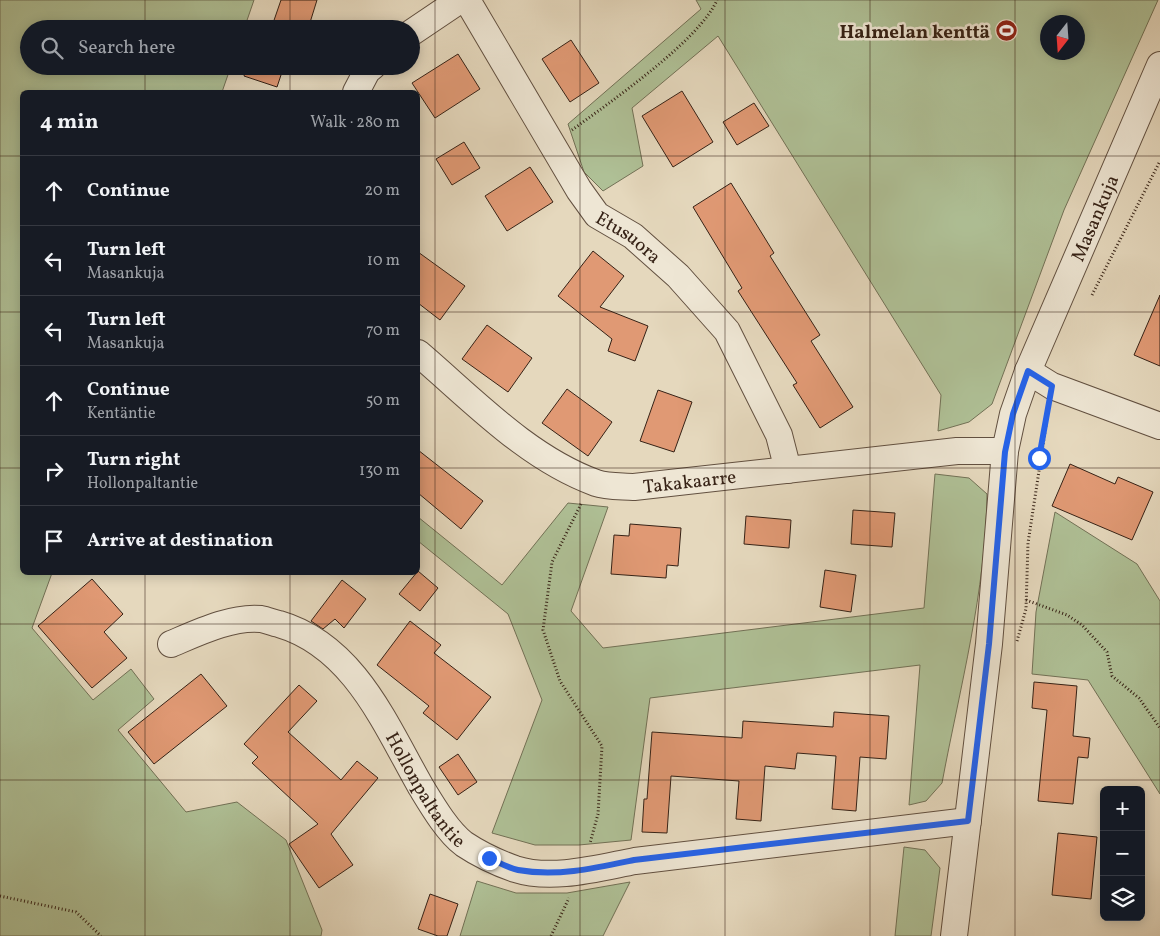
<!DOCTYPE html>
<meta charset="utf-8">
<style>
body{margin:0;font-family:Vollkorn,serif;background:#242831;color:#f1f3f6}
.controls{position:absolute;right:15px;bottom:15px;display:grid;overflow:hidden;border-radius:8px;box-shadow:0 2px 12px #0003}
.controls button{width:45px;height:45px;display:grid;place-items:center;padding:0;border:0;border-bottom:1px solid #363941;background:#171b24;color:#f1f3f6;font:25px sans-serif}
.compass{position:absolute;left:1040px;top:15px;width:45px;height:45px;border-radius:50%;background:#171b24;box-shadow:0 2px 12px #0003;rotate:197deg}
.stop{position:absolute;width:15px;height:15px;margin:-11px;border:4px solid #2563eb;border-radius:50%;background:#fff}
.stop.end{background:#2563eb;border-color:#fff;box-shadow:0 1px 5px #0008}
.list{margin:0;padding:0;list-style:none}
h2{display:flex;justify-content:space-between;align-items:center;height:65px;margin:0;padding:0 20px;font-size:21px}
h2 small{font-size:16px;font-weight:400;color:#9ea1a6}
.list li{display:grid;grid-template-columns:32px 1fr auto;gap:15px;align-items:center;box-sizing:border-box;height:70px;padding:0 20px;border-top:1px solid #363941}
.list b{display:block;font-size:19px;white-space:nowrap}
.list p{margin:0;font-size:16px;white-space:nowrap;color:#9ea1a6}
.list em{font-size:16px;font-style:normal;color:#9ea1a6}
.icon{flex:none;width:28px;height:28px;fill:none;stroke:currentColor;stroke-width:2;stroke-linecap:round;stroke-linejoin:round}
.map{position:relative;flex:none;width:1160px;height:936px;overflow:hidden}
.search{position:absolute;background:#171b24;box-shadow:0 2px 12px #0003;left:20px;top:20px;width:400px;height:55px;display:flex;align-items:center;gap:12px;box-sizing:border-box;padding:0 18px;border-radius:28px;color:#9ea1a6;font-size:19px}
.panel{position:absolute;background:#171b24;box-shadow:0 2px 12px #0003;left:20px;top:90px;width:400px;height:485px;border-radius:8px}
.map>svg:first-child{display:block}
</style>
<div class="map">
<svg width="1160" height="936" viewBox="0 0 1160 936">
<rect width="100%" height="100%" fill="#e5d8bd"/>
<filter id="stains"><feTurbulence type="fractalNoise" baseFrequency=".004" numOctaves="4"/><feColorMatrix values="0 0 0 0 .2 0 0 0 0 .09 0 0 0 0 .02 0 0 0 .5 -.17"/></filter>
<radialGradient id="worn" r=".72"><stop offset=".6" stop-color="#630" stop-opacity="0"/><stop offset="1" stop-color="#630" stop-opacity=".3"/></radialGradient>
<g fill="#afc096" stroke="#727156" fill-rule="evenodd">
<path d="M0,0h254l-10,29h-215v37h202l-9,26h-200v480l30,1 -20,55 61,72 38,-31 23,30 -36,31 68,82 51,-10 49,38 36,90 -1,6h-321z"/>
<path d="M696,0h462l-94,210 -72,194 -23,18 -31,9 3,-36 -223,-359 -86,72 11,58 -40,25 -19,-19 -16,-48 133,-115zM1048,22h30v30h-30z"/>
<path d="M935,474l34,4 18,16c-1,97 -27,193 -45,289l-16,18 -17,4 11,-140 -270,33 -19,142 -52,5h-44l-43,-12 50,-133 -34,-86 -90,-73v-24l84,68 66,-82 40,4 -37,104 32,37 321,-40z"/>
<path d="M1055,512l82,52 23,37v193l-72,-114 -56,-6 4,-62z"/>
<path d="M904,847l21,3 15,18 -9,68h-36z"/>
<path d="M477,881l39,12h51l63,-11 -27,54h-143z"/>
</g>
<g fill="#e09974" stroke="#362216">
<path d="M281,0h36l-9,29h-48l1,-4 10,4z"/>
<path d="M571,40l28,43 -29,19 -28,-43z"/>
<path d="M458,54l22,35 -45,29 -23,-35z"/>
<path d="M247,66h37l-7,21 -33,-11z"/>
<path d="M682,91l31,51 -40,25 -31,-51z"/>
<path d="M754,103l15,23 -32,19 -14,-23z"/>
<path d="M464,142l16,26 -28,17 -16,-26z"/>
<path d="M530,167l23,35 -46,29 -22,-35z"/>
<path d="M731,183l43,70 -4,3 50,79 -9,6 42,66 -33,21 -27,-43 4,-2 -59,-92 4,-3 -49,-81z"/>
<path d="M593,251l31,25 -24,31 48,19 -13,35 -27,-10 4,-12 -54,-43z"/>
<path d="M418,252l47,34 -25,34 -22,-17z"/>
<path d="M1160,295v71l-26,-11z"/>
<path d="M487,325l45,33 -24,34 -46,-33z"/>
<path d="M567,389l45,33 -24,34 -46,-33z"/>
<path d="M658,390l34,12 -18,50 -34,-11z"/>
<path d="M418,450l65,51 -22,28 -43,-36z"/>
<path d="M1070,464l45,20 3,-7 35,15 -21,48 -80,-34z"/>
<path d="M853,510l42,3 -3,34 -41,-3z"/>
<path d="M746,516l45,4 -2,28 -45,-4z"/>
<path d="M630,524l51,4 -3,38 -11,-1 -1,13 -55,-4 3,-39 15,1z"/>
<path d="M825,570l31,5 -5,37 -31,-5z"/>
<path d="M418,571l20,17 -18,23 -21,-17z"/>
<path d="M92,579l31,35 -19,18 23,26 -35,30 -54,-62z"/>
<path d="M342,580l24,19 -22,29 -9,-9 -12,10 -12,-8z"/>
<path d="M410,621l31,24 -7,8 57,44 -34,43 -34,-27 6,-7 -52,-41z"/>
<path d="M201,674l26,32 -73,58 -26,-32z"/>
<path d="M1034,682l43,4 -4,50 17,2 -2,20 -10,-1 -5,47 -35,-3 9,-91 -15,-2z"/>
<path d="M299,685l18,16 -29,31 53,48 16,-19 21,17 -47,56 22,31 -34,23 -30,-44 29,-20 -66,-61 6,-6 -14,-13z"/>
<path d="M834,712l55,4 -3,43 -26,-2 -4,54 -24,-2 4,-53 -39,-3 -2,16 -30,-3 -4,55 -25,-2 3,-38 -68,-5 -4,57 -25,-1 2,-33h3l5,-67 90,6 1,-17 90,6z"/>
<path d="M458,754l19,28 -19,13 -19,-28z"/>
<path d="M1058,833l39,4 -6,62 -39,-4z"/>
<path d="M430,894l28,10 -11,32h-9l-20,-7z"/>
</g>
<g fill="none" stroke-linecap="round" stroke-linejoin="round">
<defs>
<g id="minor">
<path id="s1" d="M467,0l112,190 18,25 36,21 45,40 49,55 52,104 9,35"/>
<path d="M411,33l49,-33"/>
<path d="M356,92l11,-21 6,-5"/>
<path id="s2" d="M418,353c54,46 109,105 178,130 11,4 26,3 38,4l323,-36h48"/>
<path d="M1028,371l24,15 108,40"/>
<path id="s3" d="M171,644c26,-11 61,-28 90,-25 6,1 12,4 18,5 75,22 106,100 142,163 11,18 26,44 43,57 15,10 34,19 51,25 37,12 83,-1 120,-8l333,-40"/>
<path id="s4" d="M954,936l35,-292 16,-193 8,-37 15,-43 132,-306"/>
</g>
</defs>
<use href="#minor" stroke="#625040" stroke-width="28"/>
<g stroke="#362216" stroke-width="3" stroke-dasharray="1 2.5" stroke-linecap="butt">
<path d="M572,130c37,-27 128,-90 145,-130"/>
<path d="M1092,295l68,-134"/>
<path d="M581,504l-29,58 -9,68 17,51 42,65 -4,68 -8,29"/>
<path d="M1026,600l41,15 15,10 25,27 5,24 27,22 21,30"/>
<path d="M1017,641l9,-32 2,-66 20,-131"/>
<path d="M0,896l76,16 25,24"/>
<path d="M551,936l18,-38"/>
</g>
<use href="#minor" stroke="#eee6d4" stroke-width="26"/>
</g>
<g fill="none" stroke-linecap="round" stroke-linejoin="round">
<path stroke="#2563eb" stroke-width="6" d="M489,858c9,4 19,10 29,12 39,7 78,-2 116,-10l334,-39 21,-177 16,-192 8,-38 15,-43 24,15 -13,72"/>
</g>
<path fill="none" stroke="#362216" stroke-width="1" stroke-opacity="0.55" d="M145,0v29M290,0v29M435,0v936M580,0v936M725,0v936M870,0v936M1015,0v936M145,66v26M290,66v26M0,156h22M418,156h742M0,312h22M418,312h742M0,468h22M418,468h742M145,572v364M290,572v364M0,624h1160M0,780h1160"/>
<defs>
<symbol id="stadium-disc" viewBox="-11 -11 22 22"><circle r="9.5" fill="#8f2418" stroke="#eee6d4"/><path d="M0-5a6.5 5 0 1 0 0 10a6.5 5 0 1 0 0-10ZM-3.5-1.8h7v3.6h-7Z" fill="#fff"/></symbol>
</defs>
<g fill-rule="evenodd">
<use href="#stadium-disc" x="994" y="18" width="25" height="25"/>
</g>
<g text-anchor="middle" stroke-width="5" stroke-linejoin="round" paint-order="stroke">
<g font-size="19" font-weight="bold" fill="#362216" stroke="#eee6d4" text-anchor="end">
<text x="990" y="38">Halmelan kenttä</text>
</g>
<g font-size="19" fill="#362216" stroke="#eee6d4">
<text dy="7" stroke="none"><textPath href="#s4" startOffset="738">Masankuja</textPath></text>
<text dy="7" stroke="none"><textPath href="#s1" startOffset="290">Etusuora</textPath></text>
<text dy="7" stroke="none"><textPath href="#s2" startOffset="316">Takakaarre</textPath></text>
<text dy="7" stroke="none"><textPath href="#s3" startOffset="340">Hollonpaltantie</textPath></text>
</g>
</g>
<rect width="100%" height="100%" filter="url(#stains)"/>
<rect width="100%" height="100%" fill="url(#worn)"/>
</svg>
<div class="controls">
<button>+</button>
<button>−</button>
<button><svg class="icon" aria-label="layers" viewBox="0 0 24 24"><path d="M12 4l9 5-9 5-9-5zM3 14l9 5 9-5"/></svg></button>
</div>
<svg class="compass" viewBox="-18 -18 36 36"><path d="M0-13l5 13h-10z" fill="#e53935"/><path d="M0 13l5-13h-10z" fill="#9ea1a6"/></svg>
<div class="stop" style="left:1039px;top:458px"></div>
<div class="stop end" style="left:489px;top:858px"></div>
<div class="search"><svg class="icon" aria-label="search" viewBox="0 0 24 24"><circle cx="10" cy="10" r="6"/><path d="M15 15l6 6"/></svg>Search here</div>
<section class="panel">
<h2>4 min<small>Walk · 280 m</small></h2>
<ul class="list">
<li><svg class="icon" aria-label="ahead" viewBox="0 0 24 24"><path d="M12 20V5M6 11l6-6 6 6"/></svg><div><b>Continue</b></div><em>20 m</em></li>
<li><svg class="icon" aria-label="left" viewBox="0 0 24 24"><path d="M17 20v-9H6M10 6l-5 5 5 5"/></svg><div><b>Turn left</b><p>Masankuja</p></div><em>10 m</em></li>
<li><svg class="icon" aria-label="left" viewBox="0 0 24 24"><path d="M17 20v-9H6M10 6l-5 5 5 5"/></svg><div><b>Turn left</b><p>Masankuja</p></div><em>70 m</em></li>
<li><svg class="icon" aria-label="ahead" viewBox="0 0 24 24"><path d="M12 20V5M6 11l6-6 6 6"/></svg><div><b>Continue</b><p>Kentäntie</p></div><em>50 m</em></li>
<li><svg class="icon" aria-label="right" viewBox="0 0 24 24"><path d="M7 20v-9h11M14 6l5 5-5 5"/></svg><div><b>Turn right</b><p>Hollonpaltantie</p></div><em>130 m</em></li>
<li><svg class="icon" aria-label="arrive" viewBox="0 0 24 24"><path d="M6 21V4h12l-3 4 3 4H6"/></svg><div><b>Arrive at destination</b></div></li>
</ul>
</section>
</div>
